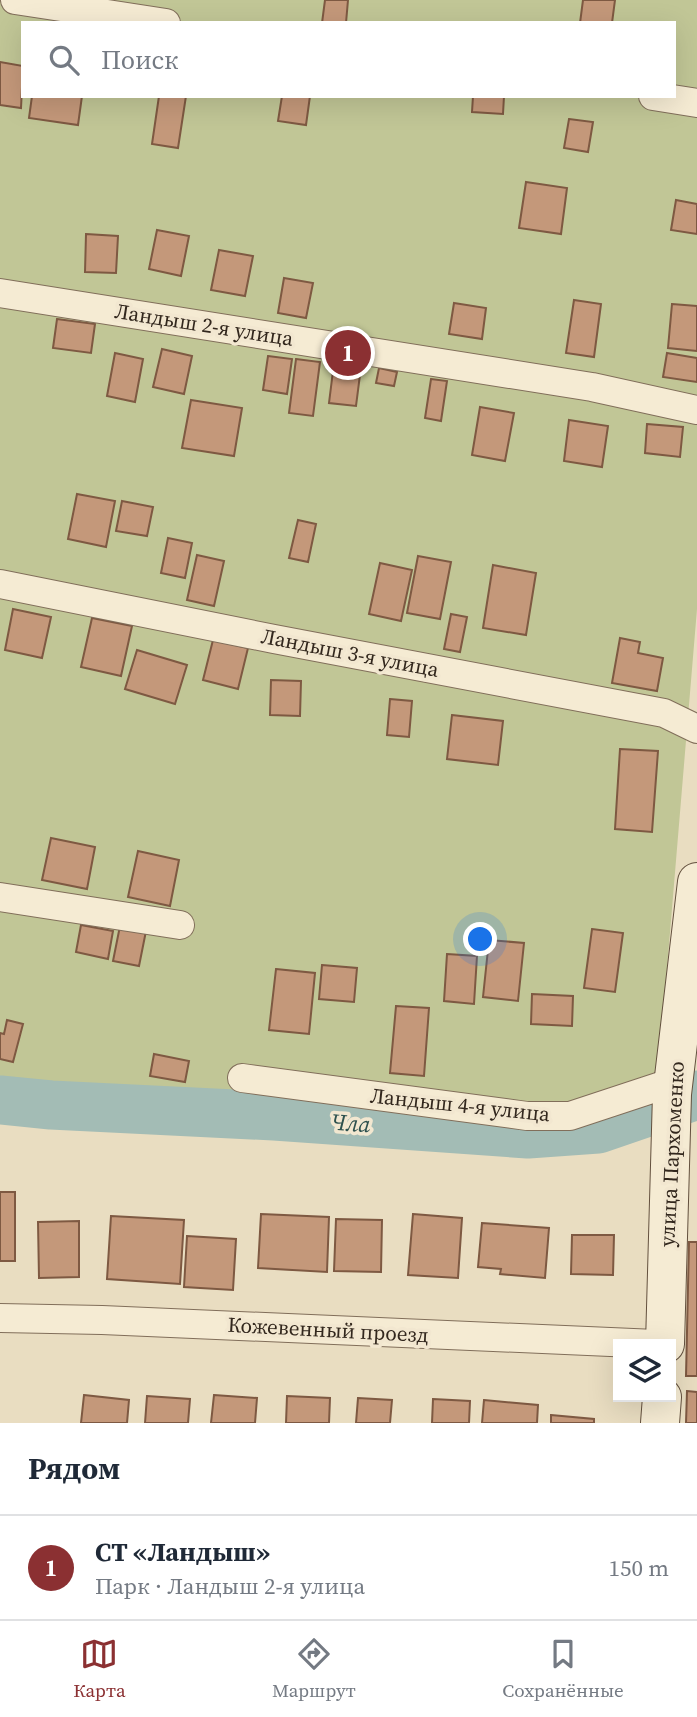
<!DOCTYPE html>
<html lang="ru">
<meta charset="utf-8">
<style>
body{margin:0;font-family:"Source Serif 4",serif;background:#f2f2f3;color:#1f2937}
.controls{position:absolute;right:21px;bottom:21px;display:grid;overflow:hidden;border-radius:0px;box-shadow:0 7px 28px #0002}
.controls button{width:63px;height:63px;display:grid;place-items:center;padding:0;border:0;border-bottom:2px solid #e0e1e3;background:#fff;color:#1f2937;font:35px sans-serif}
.you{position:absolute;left:481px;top:940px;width:24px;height:24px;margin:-18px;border:5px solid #fff;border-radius:50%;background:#1a73e8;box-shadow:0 0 0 10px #1a73e833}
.badge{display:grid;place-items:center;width:46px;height:46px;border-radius:50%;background:#8b3032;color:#fff;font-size:23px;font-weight:700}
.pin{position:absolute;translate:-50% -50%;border:4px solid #fff;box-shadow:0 2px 7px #0006}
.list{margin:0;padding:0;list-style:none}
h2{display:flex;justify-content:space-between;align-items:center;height:91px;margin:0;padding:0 28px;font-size:30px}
h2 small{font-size:23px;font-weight:400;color:#747a83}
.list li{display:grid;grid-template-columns:46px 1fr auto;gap:21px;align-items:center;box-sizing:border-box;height:105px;padding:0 28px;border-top:2px solid #e0e1e3}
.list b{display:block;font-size:26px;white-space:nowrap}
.list p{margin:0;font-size:23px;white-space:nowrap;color:#747a83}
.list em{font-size:23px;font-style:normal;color:#747a83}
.icon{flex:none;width:38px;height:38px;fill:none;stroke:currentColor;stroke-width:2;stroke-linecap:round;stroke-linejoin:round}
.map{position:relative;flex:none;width:697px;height:1423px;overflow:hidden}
.search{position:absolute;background:#fff;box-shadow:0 7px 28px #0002;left:21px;right:21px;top:21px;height:77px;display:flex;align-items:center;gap:18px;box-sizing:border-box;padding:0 24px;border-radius:0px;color:#747a83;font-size:26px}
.sheet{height:196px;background:#fff}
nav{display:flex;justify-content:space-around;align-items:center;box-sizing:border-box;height:98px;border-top:2px solid #e0e1e3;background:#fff;font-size:19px;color:#747a83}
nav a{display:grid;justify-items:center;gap:4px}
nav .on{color:#8b3032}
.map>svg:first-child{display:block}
</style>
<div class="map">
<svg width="697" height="1423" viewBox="0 0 697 1423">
<rect width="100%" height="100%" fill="#e9ddc1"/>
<path fill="#c1c696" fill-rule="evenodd" d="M0,0h697v609l-43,515 -340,-23 -214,14 -100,-2zM23,23h651v73h-651z"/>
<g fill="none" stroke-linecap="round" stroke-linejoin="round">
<path stroke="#a3bcb5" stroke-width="49" d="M0,1100l51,5 223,11 254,18 70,-5 99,-34"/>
</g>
<g fill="#c4987a" stroke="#7e5942" stroke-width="2">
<path d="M325,0h23l-2,23h-24z"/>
<path d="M583,0h32l-3,23h-32z"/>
<path d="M0,62l23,4 -2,42 -21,-3z"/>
<path d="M32,96h50l-4,29 -49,-7z"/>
<path d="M159,96h27l-8,52 -26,-4z"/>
<path d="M282,96h28l-4,29 -28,-4z"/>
<path d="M473,96h31l-1,18 -31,-2z"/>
<path d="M569,119l24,3 -5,30 -24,-4z"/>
<path d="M526,182l41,6 -6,46 -42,-6z"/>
<path d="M676,200l21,4v30l-26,-4z"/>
<path d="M157,230l32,6 -8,40 -32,-7z"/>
<path d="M86,234l32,2 -2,37 -31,-1z"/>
<path d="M219,250l34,6 -8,40 -34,-6z"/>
<path d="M284,278l29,5 -7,35 -28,-5z"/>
<path d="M574,300l27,4 -7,53 -28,-4z"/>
<path d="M454,303l32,5 -4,31 -33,-5z"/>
<path d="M672,304l25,2v45l-29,-3z"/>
<path d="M57,319l38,5 -4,29 -38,-5z"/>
<path d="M162,349l30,7 -8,38 -31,-7z"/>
<path d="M115,353l28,6 -8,43 -28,-6z"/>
<path d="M667,353l30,5v24l-34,-5z"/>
<path d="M268,356l24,3 -5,35 -24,-4z"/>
<path d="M296,359l24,3 -7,54 -24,-3z"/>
<path d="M334,363l27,4 -5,39 -27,-3z"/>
<path d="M379,368l18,4 -3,14 -18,-3z"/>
<path d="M431,379l16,2 -6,40 -16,-3z"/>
<path d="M191,400l51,8 -8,48 -52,-8z"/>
<path d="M480,407l34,6 -9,48 -33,-6z"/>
<path d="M569,420l39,6 -6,41 -38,-6z"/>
<path d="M647,424l36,3 -3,30 -35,-4z"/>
<path d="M77,494l38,7 -9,46 -38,-8z"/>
<path d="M122,501l31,6 -6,29 -31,-5z"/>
<path d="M298,520l18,4 -8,38 -19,-4z"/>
<path d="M168,538l24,5 -7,35 -24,-5z"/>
<path d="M197,555l27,6 -10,45 -27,-6z"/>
<path d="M418,556l33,6 -11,57 -33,-6z"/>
<path d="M380,563l32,7 -11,51 -32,-7z"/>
<path d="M493,565l43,8 -10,62 -43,-7z"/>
<path d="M13,609l38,8 -9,41 -37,-8z"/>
<path d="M451,614l16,3 -7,35 -16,-3z"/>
<path d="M92,618l40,8 -11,50 -40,-9z"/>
<path d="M620,638l20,4 -2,11 25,5 -6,33 -45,-8z"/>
<path d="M213,640l35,8 -10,41 -35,-9z"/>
<path d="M137,650l50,15 -12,39 -50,-15z"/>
<path d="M271,680l30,1 -1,35 -30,-1z"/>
<path d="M390,699l22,2 -3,36 -22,-2z"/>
<path d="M452,715l51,6 -5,44 -51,-6z"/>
<path d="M620,749l38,2 -6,81 -37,-3z"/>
<path d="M51,838l44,9 -8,42 -45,-9z"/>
<path d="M138,851l41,9 -9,46 -42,-9z"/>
<path d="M81,925l32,6 -5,28 -32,-7z"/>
<path d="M120,926l26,5 -7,35 -26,-5z"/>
<path d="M592,929l31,4 -8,59 -31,-4z"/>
<path d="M489,940l35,3 -6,58 -35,-4z"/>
<path d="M447,954l30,2 -3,48 -30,-3z"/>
<path d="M322,965l35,3 -3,34 -35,-3z"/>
<path d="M276,969l39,4 -6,61 -40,-4z"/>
<path d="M532,994l41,2 -1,30 -41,-2z"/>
<path d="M396,1006l33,2 -5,68 -34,-3z"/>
<path d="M7,1020l16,4 -10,38 -13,-3v-26l4,1z"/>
<path d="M154,1054l35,7 -4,21 -35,-6z"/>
<rect x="0" y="1192" width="15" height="69"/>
<path d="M261,1214l68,3 -2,55 -69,-4z"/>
<path d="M413,1214l49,4 -4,60 -50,-3z"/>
<path d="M111,1216l73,4 -4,64 -73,-5z"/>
<path d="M336,1219l46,1 -1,52 -47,-1z"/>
<path d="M79,1221v56l-40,1 -1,-56z"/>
<path d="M482,1223l67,5 -4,50 -45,-4 1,-5 -23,-2z"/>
<path d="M572,1235h42l-1,40 -42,-1z"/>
<path d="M187,1236l49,3 -3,51 -49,-3z"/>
<path d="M689,1242h8v134h-11z"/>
<path d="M687,1391l10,1v31h-11z"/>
<path d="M84,1395l45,5 -2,23h-46z"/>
<path d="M214,1395l43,3 -2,25h-44z"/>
<path d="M147,1396l43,3 -2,24h-43z"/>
<path d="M287,1396l43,2 -1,25h-43z"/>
<path d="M358,1398l34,2 -2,23h-34z"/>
<path d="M433,1399l37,2 -1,22h-37z"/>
<path d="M484,1400l54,5 -1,18h-55z"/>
<path d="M551,1415l43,4v4h-43z"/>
</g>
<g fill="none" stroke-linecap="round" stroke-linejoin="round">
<defs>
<g id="street">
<path d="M15,0l151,23"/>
<path d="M653,96l44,7"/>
<path d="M0,293l592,94 105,23"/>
<path d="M0,584l274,55 390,74 33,16"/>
<path d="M0,897l180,28"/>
<path d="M242,1078l285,38h43l103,-34"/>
<path d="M0,1318l102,2 554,24"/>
</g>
<g id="secondary">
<path d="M665,1344l7,-250 25,-212"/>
<path d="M660,1423l2,-26"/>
</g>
</defs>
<use href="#street" stroke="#816e5a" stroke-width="30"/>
<use href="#secondary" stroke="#63503e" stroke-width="40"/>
<use href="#street" stroke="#f5ebd3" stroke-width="28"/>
<use href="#secondary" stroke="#f5ebd3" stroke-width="38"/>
</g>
<g text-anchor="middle" stroke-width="7" stroke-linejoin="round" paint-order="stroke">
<g font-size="21" fill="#32271d" stroke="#f2e7d0">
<text transform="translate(204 325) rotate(9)" y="7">Ландыш 2-я улица</text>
<text transform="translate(350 653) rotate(11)" y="7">Ландыш 3-я улица</text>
<text transform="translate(460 1105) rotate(6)" y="7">Ландыш 4-я улица</text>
<text transform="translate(672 1154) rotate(-87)" y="7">улица Пархоменко</text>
<text transform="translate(328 1330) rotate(3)" y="7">Кожевенный проезд</text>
</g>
<g font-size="23" font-style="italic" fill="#2e514e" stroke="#f2e7d0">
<text transform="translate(351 1123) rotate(4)" y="8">Чла</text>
</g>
</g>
</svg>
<div class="controls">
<button><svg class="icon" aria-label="layers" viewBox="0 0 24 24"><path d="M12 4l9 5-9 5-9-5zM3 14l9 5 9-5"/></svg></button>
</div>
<div class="you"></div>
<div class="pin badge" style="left:348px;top:353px">1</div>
<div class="search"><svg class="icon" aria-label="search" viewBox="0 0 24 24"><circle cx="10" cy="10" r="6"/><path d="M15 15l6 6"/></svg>Поиск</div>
</div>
<section class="sheet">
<h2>Рядом<small></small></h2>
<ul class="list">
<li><span class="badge">1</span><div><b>СТ «Ландыш»</b><p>Парк · Ландыш 2-я улица</p></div><em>150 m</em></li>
</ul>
</section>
<nav>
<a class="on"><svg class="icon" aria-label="map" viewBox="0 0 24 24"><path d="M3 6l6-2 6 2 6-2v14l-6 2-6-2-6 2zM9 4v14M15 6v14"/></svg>Карта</a>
<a><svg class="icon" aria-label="directions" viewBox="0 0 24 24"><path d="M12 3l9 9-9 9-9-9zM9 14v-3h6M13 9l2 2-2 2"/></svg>Маршрут</a>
<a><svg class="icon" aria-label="saved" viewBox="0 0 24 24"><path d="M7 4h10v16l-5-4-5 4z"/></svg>Сохранённые</a>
</nav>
